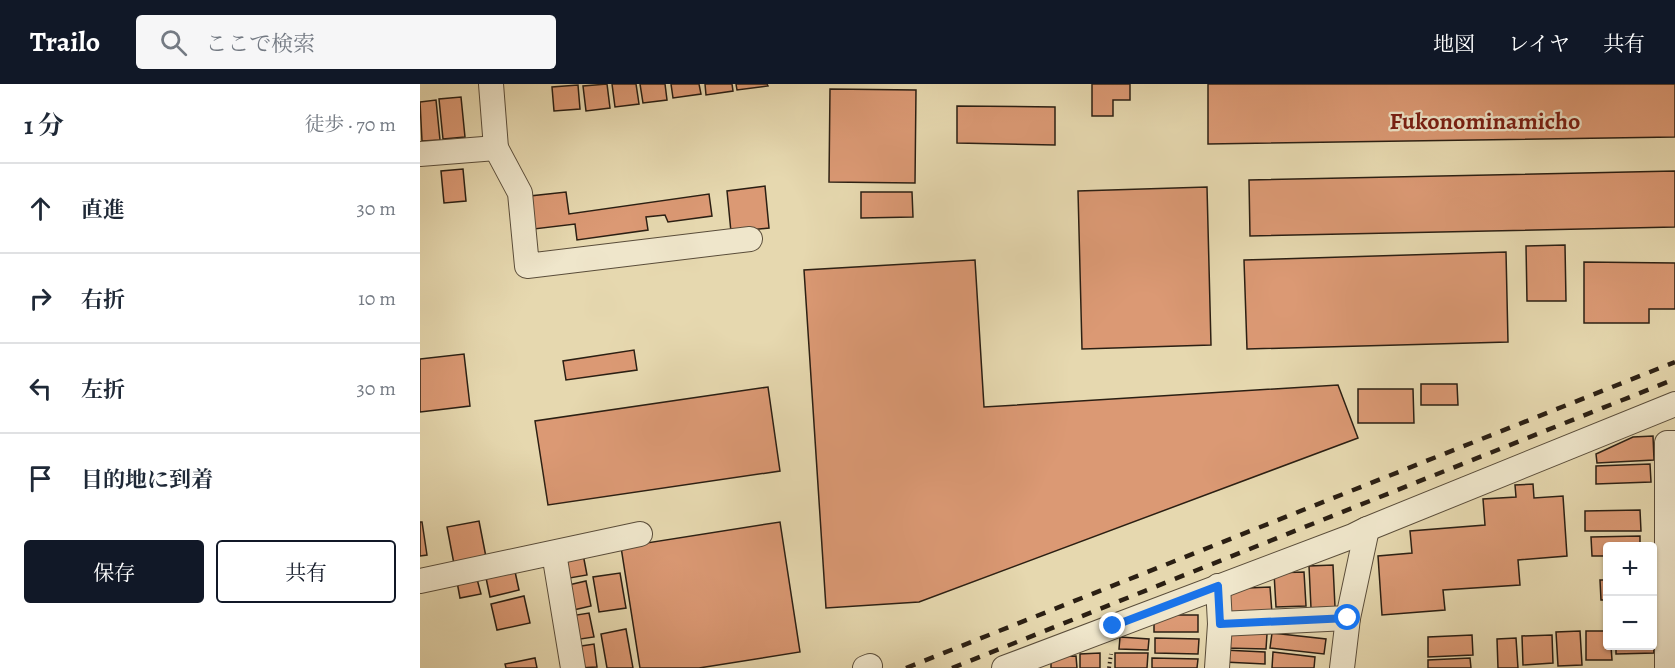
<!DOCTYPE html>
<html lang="ja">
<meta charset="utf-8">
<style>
body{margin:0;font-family:Alegreya,"Noto Serif JP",serif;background:#f6f6f7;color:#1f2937}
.controls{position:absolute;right:18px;bottom:18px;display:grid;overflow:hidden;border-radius:6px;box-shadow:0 2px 4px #0004}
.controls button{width:54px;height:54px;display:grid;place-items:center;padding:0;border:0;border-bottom:2px solid #e0e1e3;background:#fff;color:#1f2937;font:30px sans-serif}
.stop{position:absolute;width:18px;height:18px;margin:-14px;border:4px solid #1a73e8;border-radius:50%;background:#fff}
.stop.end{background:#1a73e8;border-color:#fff;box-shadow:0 2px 6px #0008}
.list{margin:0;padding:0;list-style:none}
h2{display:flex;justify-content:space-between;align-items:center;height:78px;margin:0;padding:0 24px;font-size:26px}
h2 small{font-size:20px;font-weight:400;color:#747a83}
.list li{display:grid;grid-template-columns:39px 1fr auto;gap:18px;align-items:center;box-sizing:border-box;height:90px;padding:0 24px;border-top:2px solid #e0e1e3}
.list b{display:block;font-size:22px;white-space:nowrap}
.list em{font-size:20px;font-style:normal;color:#747a83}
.actions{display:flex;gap:12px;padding:18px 24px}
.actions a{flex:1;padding:14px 0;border:2px solid #111827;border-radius:6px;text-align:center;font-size:21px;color:#111827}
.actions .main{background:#111827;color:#fff}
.icon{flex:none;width:33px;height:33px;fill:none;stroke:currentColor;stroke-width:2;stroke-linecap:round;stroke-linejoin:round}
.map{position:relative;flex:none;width:1255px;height:584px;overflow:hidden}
header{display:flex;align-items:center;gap:36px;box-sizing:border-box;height:84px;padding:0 30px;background:#111827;color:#fff}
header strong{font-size:28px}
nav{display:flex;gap:33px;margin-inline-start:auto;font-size:21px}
.search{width:420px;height:54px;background:#f6f6f7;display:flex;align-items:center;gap:15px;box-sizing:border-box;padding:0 21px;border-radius:6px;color:#747a83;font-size:22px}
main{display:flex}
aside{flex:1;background:#fff}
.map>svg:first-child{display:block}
</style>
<header>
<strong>Trailo</strong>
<div class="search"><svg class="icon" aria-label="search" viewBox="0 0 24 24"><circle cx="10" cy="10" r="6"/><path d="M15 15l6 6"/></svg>ここで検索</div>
<nav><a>地図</a><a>レイヤ</a><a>共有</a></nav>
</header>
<main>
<aside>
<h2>1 分<small>徒歩 · 70 m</small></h2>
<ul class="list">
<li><svg class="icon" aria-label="ahead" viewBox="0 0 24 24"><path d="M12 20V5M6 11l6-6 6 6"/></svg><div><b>直進</b></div><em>30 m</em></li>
<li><svg class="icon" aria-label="right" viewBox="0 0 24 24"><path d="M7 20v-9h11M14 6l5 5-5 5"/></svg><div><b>右折</b></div><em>10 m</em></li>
<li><svg class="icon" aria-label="left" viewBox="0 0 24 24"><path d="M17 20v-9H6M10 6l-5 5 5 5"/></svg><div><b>左折</b></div><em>30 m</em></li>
<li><svg class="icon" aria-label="arrive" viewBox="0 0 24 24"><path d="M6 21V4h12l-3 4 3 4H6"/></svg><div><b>目的地に到着</b></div></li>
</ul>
<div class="actions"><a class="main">保存</a><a>共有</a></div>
</aside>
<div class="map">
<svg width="1255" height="584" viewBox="0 0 1255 584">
<rect width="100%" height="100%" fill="#e6d8af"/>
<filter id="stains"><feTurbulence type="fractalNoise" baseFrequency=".00333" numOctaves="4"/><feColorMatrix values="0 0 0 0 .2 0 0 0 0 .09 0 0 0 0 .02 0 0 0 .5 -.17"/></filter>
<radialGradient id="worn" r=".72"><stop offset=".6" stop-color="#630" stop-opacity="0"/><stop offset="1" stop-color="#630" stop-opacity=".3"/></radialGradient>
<g fill="#db9974" stroke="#2b1f13" stroke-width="1.5">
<path d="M187,0l3,24 -24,3 -3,-25z"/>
<path d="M192,0h24l3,20 -24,3z"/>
<path d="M220,0h25l2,16 -24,3z"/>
<path d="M251,0h28l2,10 -28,4z"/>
<path d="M285,0h27l1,7 -27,4z"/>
<path d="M316,0h31l1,2 -31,4z"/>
<path d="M672,0h38v16h-17v16h-21z"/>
<path d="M788,0h467v53l-467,7z"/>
<path d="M158,1l2,24 -26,2 -2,-24z"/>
<path d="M410,5l86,1 -1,93 -86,-1z"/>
<path d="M41,13l4,40 -22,2 -4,-40z"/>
<path d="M16,16l4,40 -18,1 -2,-39z"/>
<path d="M537,22l98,1v38l-98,-2z"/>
<path d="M43,85l3,32 -22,2 -3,-32z"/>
<path d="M1255,87v56l-425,9 -1,-56z"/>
<path d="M345,102l4,42 -38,4 -4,-41z"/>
<path d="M787,103l4,158 -129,4 -4,-158z"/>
<path d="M146,108l3,22 140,-20 3,22 -44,6 -3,-7 -19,2 2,13 -71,10 -2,-16 -41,5 -4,-33z"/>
<path d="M441,108h51l1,25 -52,1z"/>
<path d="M1145,161l1,56h-39l-1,-55z"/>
<path d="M1086,168l2,90 -261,7 -3,-89z"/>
<path d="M555,176l9,147 354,-22 20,53 -439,164 -93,6 -22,-338z"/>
<path d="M1164,178l91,1v46h-26v14h-65z"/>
<path d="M214,266l3,20 -71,10 -3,-19z"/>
<path d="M44,270l6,52 -50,6v-53z"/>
<path d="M1001,300h36l1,21h-37z"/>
<path d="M348,303l12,84 -232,34 -13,-84z"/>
<path d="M938,305h55l1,34h-56z"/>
<path d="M1233,352l1,24 -57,3 -1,-9 37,-17z"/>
<path d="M1230,380l1,18 -55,2v-18z"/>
<path d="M1113,400l1,14 29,-2 4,60 -49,4 2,25 -77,5 2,20 -63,5 -4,-59 34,-3 -2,-22 75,-6 -2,-26 33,-2 -1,-12z"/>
<path d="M1220,426l1,21h-56v-20z"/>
<path d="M59,437l7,36 -32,7 -7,-37z"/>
<path d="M0,438h2l5,33 -7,1z"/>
<path d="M360,438l20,130 -101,16h-59l-19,-121z"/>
<path d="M1220,452v10h-32v10h-16l-1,-19z"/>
<path d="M163,470l4,21 -23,4 -4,-21z"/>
<path d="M913,481l2,42 -24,1 -2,-42z"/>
<path d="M94,483l5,23 -29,7 -5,-24z"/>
<path d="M884,488l2,34 -30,1 -2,-34z"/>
<path d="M200,489l6,35 -27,4 -6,-35z"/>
<path d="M57,495l4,15 -21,4 -3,-16z"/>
<path d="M1180,496h8v20h-7z"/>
<path d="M166,497l5,25 -22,5 -5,-25z"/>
<path d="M850,503l2,26 -46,2 -1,-26z"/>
<path d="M104,512l6,27 -33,7 -6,-26z"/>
<path d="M169,529l5,24 -20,3 -4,-24z"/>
<rect x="734" y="531" width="44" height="17"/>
<path d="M206,545l7,39h-26l-6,-34z"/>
<path d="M1232,545l2,24 -38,1v-8h36z"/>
<path d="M1160,547l2,34 -24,1 -2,-34z"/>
<path d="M1166,547h22v15h3l1,14h-26z"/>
<path d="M806,548l41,2 -1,15 -41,-1z"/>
<path d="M852,549l54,6 -2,15 -54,-6z"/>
<path d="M1052,551l1,20 -45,2v-20z"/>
<path d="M1132,551l1,28 -30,2 -1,-29z"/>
<path d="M700,553l29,2 -1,11 -29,-1z"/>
<path d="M735,554l44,1 -1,15 -43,-1z"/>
<path d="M1096,554l2,30h-20l-1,-29z"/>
<path d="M174,560l3,23 -19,1 -3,-21z"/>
<path d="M804,566l41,2v12l-41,-2z"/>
<path d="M853,568l42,5 -1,11h-42z"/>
<path d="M680,569v15h-20v-14z"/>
<path d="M695,569h33l-1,15h-32z"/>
<path d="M656,572l1,12h-26v-11z"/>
<path d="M115,574l2,10h-31l-1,-4z"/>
<path d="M732,574l46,1 -1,9h-45z"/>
<path d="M1050,574l1,10h-43v-8z"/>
</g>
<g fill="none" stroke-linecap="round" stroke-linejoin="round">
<defs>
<g id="minor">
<path d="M71,0l5,64 24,45 7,73 223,-27"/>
<path d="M0,70l76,-6"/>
<path d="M134,469l19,115"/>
<path d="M0,497l220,-47"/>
<path d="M800,540l128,-6"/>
<path d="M445,584l5,-2"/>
<path d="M584,584l349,-132 14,-7 308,-125"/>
<path d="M797,584l3,-44 -2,-38"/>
<path d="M922,584l6,-50 19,-89"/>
<path d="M1247,584v-225h8"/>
</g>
</defs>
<use href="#minor" stroke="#5a4d3a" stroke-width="26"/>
<path stroke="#2b1f13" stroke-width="4" stroke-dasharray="1.5 3" stroke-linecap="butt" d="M689,584l2,-14"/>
<use href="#minor" stroke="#efe6cb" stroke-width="24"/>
<g stroke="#2b1f13" stroke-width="4.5" stroke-dasharray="10 10" stroke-linecap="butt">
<path d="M486,584l769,-306"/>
<path d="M532,584l723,-289"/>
</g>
</g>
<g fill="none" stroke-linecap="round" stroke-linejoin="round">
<path stroke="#1a73e8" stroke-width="8" d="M693,542l105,-40 2,38 128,-6"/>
</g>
<g text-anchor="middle" stroke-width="4.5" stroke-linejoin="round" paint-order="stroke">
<g font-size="24" font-weight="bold" fill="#7a1f14" stroke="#efe6cb">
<text x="1065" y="45">Fukonominamicho</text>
</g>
</g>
<rect width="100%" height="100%" filter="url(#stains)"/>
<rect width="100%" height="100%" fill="url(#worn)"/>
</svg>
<div class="controls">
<button>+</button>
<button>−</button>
</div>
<div class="stop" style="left:928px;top:534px"></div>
<div class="stop end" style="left:693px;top:542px"></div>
</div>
</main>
